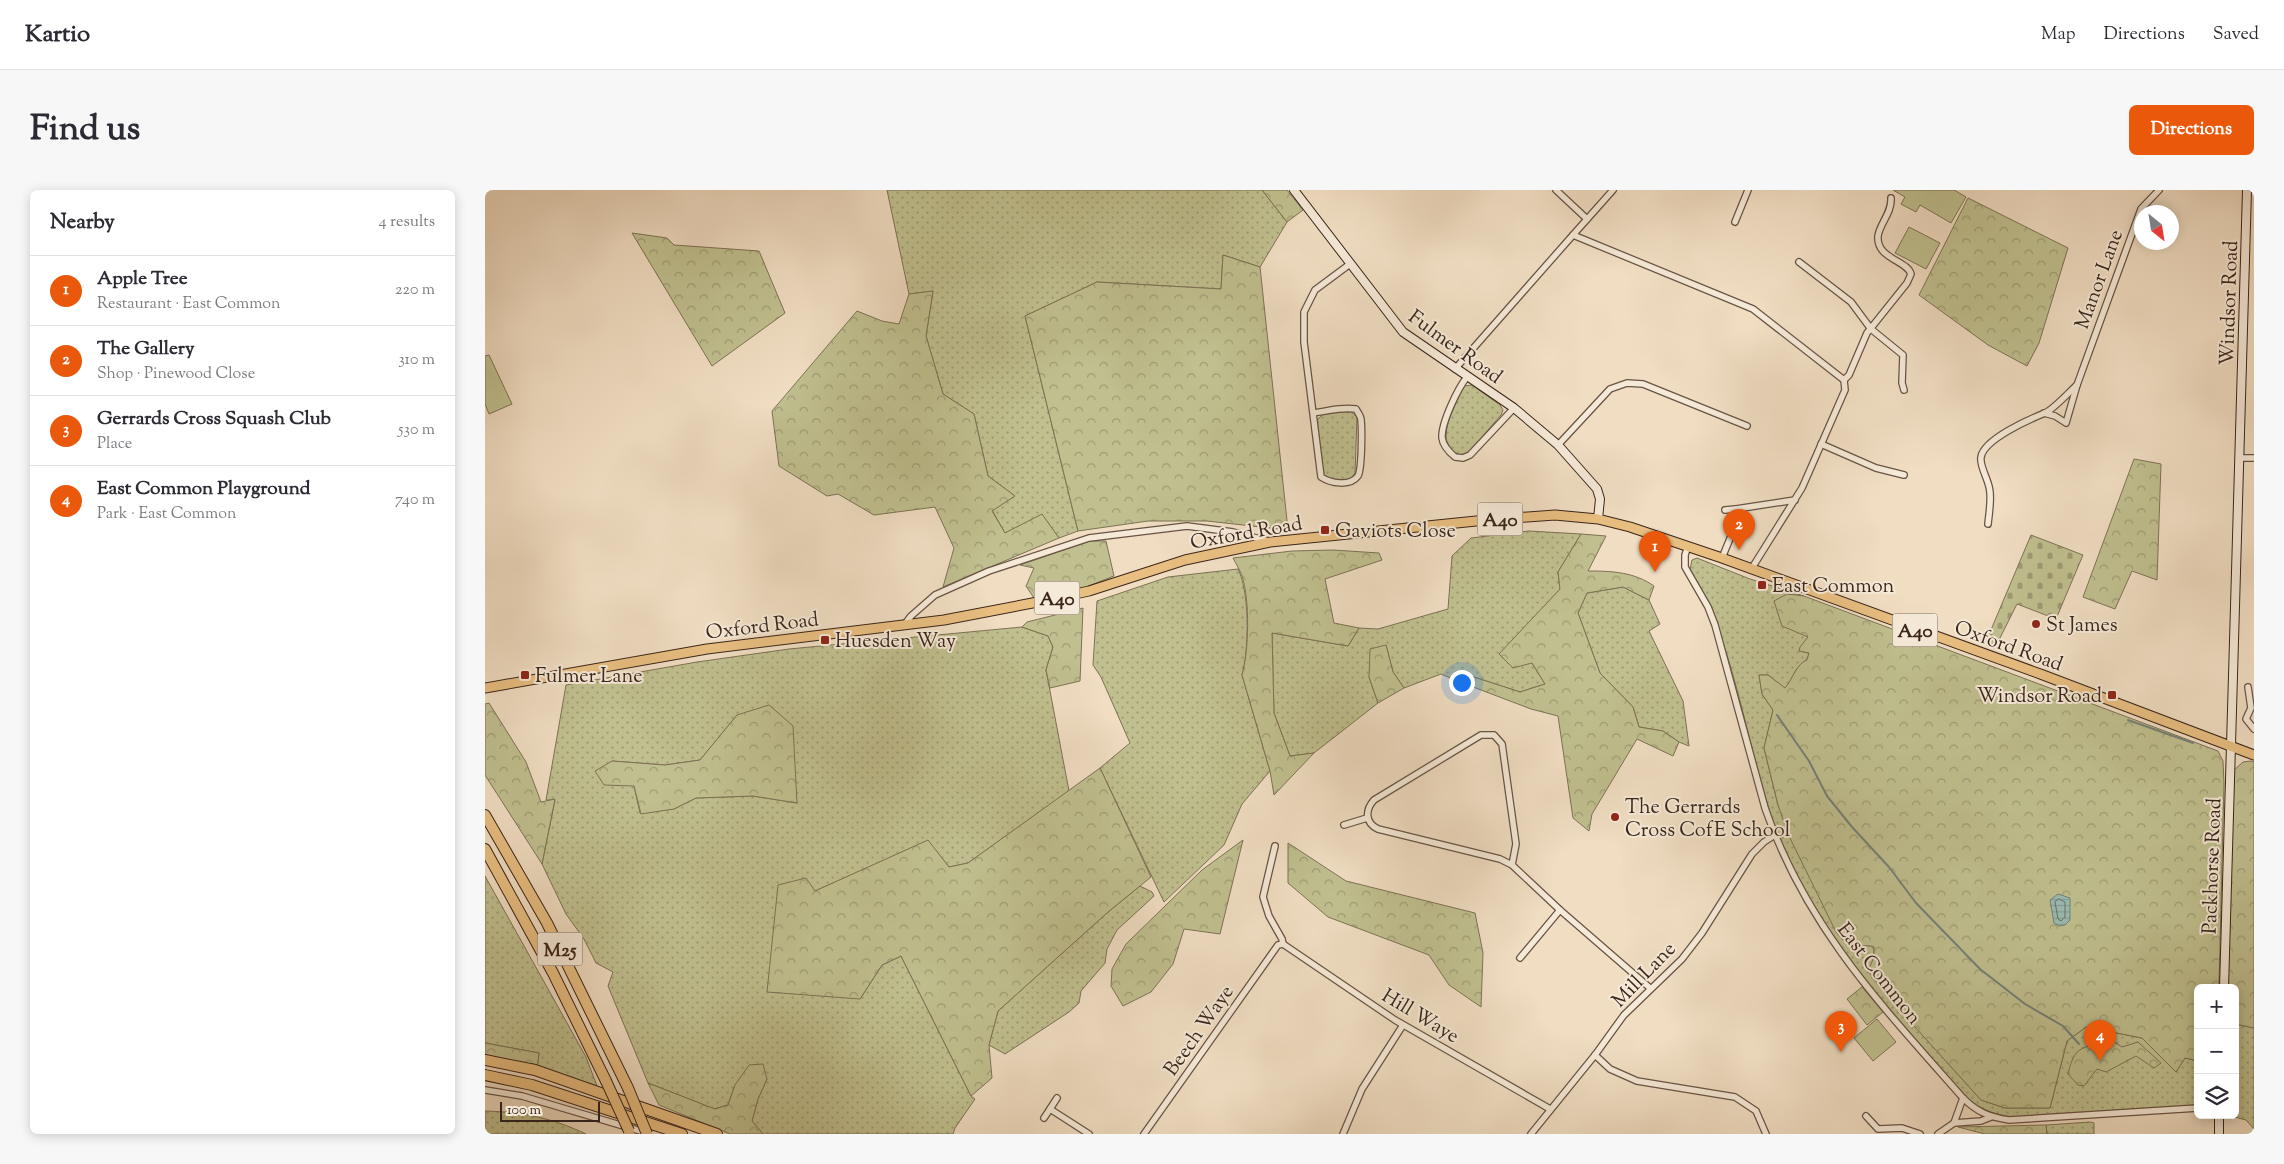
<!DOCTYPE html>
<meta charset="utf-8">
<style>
body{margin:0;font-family:"Sorts Mill Goudy",serif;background:#f7f7f7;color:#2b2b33}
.controls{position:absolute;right:15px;bottom:15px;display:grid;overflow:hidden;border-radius:8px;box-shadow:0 2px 12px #0003}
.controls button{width:45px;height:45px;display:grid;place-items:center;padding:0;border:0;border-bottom:1px solid #e1e1e2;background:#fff;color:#2b2b33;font:25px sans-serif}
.compass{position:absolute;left:1649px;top:15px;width:45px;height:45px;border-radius:50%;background:#fff;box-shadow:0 2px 12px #0003;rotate:150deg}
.scale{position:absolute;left:15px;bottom:12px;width:100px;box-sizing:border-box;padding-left:5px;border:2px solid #3a251a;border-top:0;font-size:14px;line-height:18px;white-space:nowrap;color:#3a251a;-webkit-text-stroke:4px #f5e9d7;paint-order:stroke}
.you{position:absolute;left:976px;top:492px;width:18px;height:18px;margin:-12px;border:4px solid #fff;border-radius:50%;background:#1a73e8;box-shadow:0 0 0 8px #1a73e833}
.badge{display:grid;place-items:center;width:32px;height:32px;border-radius:50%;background:#ea580c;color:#fff;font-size:16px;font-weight:700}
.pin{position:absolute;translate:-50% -41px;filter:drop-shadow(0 1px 2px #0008)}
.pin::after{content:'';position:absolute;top:26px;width:18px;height:15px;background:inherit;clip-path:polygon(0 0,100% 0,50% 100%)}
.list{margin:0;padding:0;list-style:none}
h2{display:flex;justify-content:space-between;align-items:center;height:65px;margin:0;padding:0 20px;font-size:21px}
h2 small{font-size:16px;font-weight:400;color:#7c7c81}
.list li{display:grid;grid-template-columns:32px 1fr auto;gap:15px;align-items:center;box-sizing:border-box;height:70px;padding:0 20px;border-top:1px solid #e1e1e2}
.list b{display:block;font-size:19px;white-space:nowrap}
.list p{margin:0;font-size:16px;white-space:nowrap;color:#7c7c81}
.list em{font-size:16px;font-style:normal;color:#7c7c81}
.icon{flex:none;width:28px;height:28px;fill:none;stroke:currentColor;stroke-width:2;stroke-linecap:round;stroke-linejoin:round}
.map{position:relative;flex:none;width:1769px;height:944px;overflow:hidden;border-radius:8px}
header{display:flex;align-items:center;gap:30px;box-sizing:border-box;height:70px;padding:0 25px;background:#fff;border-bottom:1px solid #e1e1e2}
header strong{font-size:24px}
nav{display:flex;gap:28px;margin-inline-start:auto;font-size:18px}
.intro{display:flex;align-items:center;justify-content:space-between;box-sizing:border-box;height:120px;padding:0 30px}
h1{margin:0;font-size:35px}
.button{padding:12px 22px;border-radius:8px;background:#ea580c;color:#fff;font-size:18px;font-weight:700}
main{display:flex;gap:30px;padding:0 30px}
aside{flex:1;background:#fff;border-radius:8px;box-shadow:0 2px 12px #0003}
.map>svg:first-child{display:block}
</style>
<header>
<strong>Kartio</strong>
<nav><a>Map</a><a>Directions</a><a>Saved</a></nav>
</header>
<div class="intro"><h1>Find us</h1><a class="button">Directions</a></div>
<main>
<aside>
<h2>Nearby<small>4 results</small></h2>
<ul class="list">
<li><span class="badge">1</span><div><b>Apple Tree</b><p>Restaurant · East Common</p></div><em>220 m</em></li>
<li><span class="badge">2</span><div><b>The Gallery</b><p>Shop · Pinewood Close</p></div><em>310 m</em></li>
<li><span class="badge">3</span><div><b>Gerrards Cross Squash Club</b><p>Place</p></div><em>530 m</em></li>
<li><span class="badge">4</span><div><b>East Common Playground</b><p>Park · East Common</p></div><em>740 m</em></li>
</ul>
</aside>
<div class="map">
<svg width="1769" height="944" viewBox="0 0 1769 944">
<defs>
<pattern id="grass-dots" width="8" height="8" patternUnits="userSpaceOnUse" patternTransform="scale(1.25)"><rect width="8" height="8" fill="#c0bf8f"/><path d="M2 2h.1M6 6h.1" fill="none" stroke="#9d9b74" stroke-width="1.8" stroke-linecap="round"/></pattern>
<pattern id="forest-crowns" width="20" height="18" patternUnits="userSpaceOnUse" patternTransform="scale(1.25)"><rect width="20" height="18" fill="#c0bf8f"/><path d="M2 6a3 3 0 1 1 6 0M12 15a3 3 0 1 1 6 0" fill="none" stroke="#9d9b74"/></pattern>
<pattern id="cemetery-stones" width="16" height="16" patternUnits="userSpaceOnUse" patternTransform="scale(1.25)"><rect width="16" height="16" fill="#c0bf8f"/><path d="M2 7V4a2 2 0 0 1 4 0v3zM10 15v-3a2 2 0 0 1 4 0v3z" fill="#9d9b74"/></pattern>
<pattern id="water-rules" width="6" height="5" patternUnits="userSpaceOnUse" patternTransform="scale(1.25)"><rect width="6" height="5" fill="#9abcb3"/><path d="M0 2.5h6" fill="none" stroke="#85a199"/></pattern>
</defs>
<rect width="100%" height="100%" fill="#f0ddc2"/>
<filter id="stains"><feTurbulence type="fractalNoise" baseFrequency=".004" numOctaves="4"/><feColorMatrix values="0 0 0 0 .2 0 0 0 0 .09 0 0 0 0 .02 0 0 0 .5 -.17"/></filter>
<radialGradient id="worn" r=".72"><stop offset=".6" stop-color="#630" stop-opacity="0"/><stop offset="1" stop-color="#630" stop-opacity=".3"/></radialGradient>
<g fill="url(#grass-dots)" stroke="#7d7254" fill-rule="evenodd">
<path d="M402,0h375l25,32 -27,45 -37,-12 -2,34 -124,-7 -72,34 53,215 -19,7 -17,-23 -37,18 -13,-23 23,-14 -27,-20 -14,-62 -31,-20 -17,-58 7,-45 -24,3z"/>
<path d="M987,195l28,20 3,5 -2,5 -34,39c-7,2 -12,1 -17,-5 -12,-17 7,-46 14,-63z"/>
<path d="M865,221l7,6 -2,56 -5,7 -21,1 -6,-5 -6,-56 6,-6z"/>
<path d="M1044,341l52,3 -23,38 2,17 -15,17 -13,57 13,21 -25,8 -46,-15 -14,5 -19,-8 -37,14 -11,-16 -7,-27 -17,32 9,26 -64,50 -24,3 -16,-43 -2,-80 76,13 11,-18 19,1 70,-20 4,-53 19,-18z"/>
<path d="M1212,368l53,21 54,17 -17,-2 21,43 -9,14 10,2c-2,9 -8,10 -13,17 -4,7 -6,12 -11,19l-17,-14h-9l3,19 11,16 -9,38 14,57 65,135c6,1 11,5 17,6 6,0 9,-1 14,1l-2,31 109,122 24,8h45l17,-67 19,-14 56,11 34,34 9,-14 13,3v44l-190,12c-16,-4 -28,-8 -41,-19 -69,-80 -152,-163 -189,-263 -33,-88 -40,-185 -88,-266l2,-9z"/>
<path d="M753,379c12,24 11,81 4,106l28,96 -28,33 -18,41 -60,57 -64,-134 30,-25 -29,-66 -8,-12 4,-64 71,-24z"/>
<path d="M1138,397l26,13 11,24 -11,7 34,70 6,45 -10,-4 -16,-11 -24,-4 -6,-20 -33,-34 -22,-60 9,-20z"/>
<path d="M537,437l26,9 5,11 -7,23 23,121 -101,72 -19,4 -21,-26 -113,50 45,108 22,-34 19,-9 70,140 4,3 -20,29 -2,6h-190l-11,-13 6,-22 9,-20 -32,6 -7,20 -14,4 -66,-26 -40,-97 5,-14 -17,-9 -12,-24 -18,-25 -24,-50 13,-64h-9l20,-115 131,-23 92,-13zM252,525l60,88 -44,-7 -57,2 -22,11 -34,4 -6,-27 -22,-25 53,4 35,-5z"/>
<path d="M0,686l101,181 11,29 -60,-17 2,-16 -54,-10z"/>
<path d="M655,696l12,6 2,4 -37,34 -10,19 -2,14 -24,28 -2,12 -10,9 -64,42 -16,-9 9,-34 110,-99z"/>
<path d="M1750,834l19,4v101l-8,-9 -19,-5h8z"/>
<path d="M0,921c38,1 67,7 101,23h-101z"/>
<path d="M1605,932l4,1v11h-47l-1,-9z"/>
</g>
<g fill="url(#forest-crowns)" stroke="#7d7254">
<path d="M777,0h25l16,20 -16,12z"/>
<path d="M1483,8l100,50 -29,95 -12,23 -39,-21 -69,-50z"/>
<path d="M147,43l35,5 7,7 85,6 26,62 -73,53z"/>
<path d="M738,65l37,12 28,263 -81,-9h-59l-70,10 -53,-215 72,-34 124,7z"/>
<path d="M448,101l-7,45 17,58 31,20 14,62 27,20 -23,15 13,22 37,-19 17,24 -116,49 11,-39 -19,-41 -61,8 -36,-21 -11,2 -48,-30 -7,-55 85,-100 25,10 17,3 10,-30z"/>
<path d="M1649,269l27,5 -4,116 -25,-9 -17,38 -32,-12z"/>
<path d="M1096,344l25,2 -18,35c24,0 46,1 66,15l-5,14 -26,-13 -36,6 -9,20 22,60 33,34 6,20 24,4 16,11 -6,14 -36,-17 -45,75 -3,17 -16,-13 -15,-102 -27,-7 -71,-27 14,-5 46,15 25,-8 -13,-21 -19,5 -14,-14 61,-65 -2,-17z"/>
<path d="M605,351h16l8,35 -33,13 -47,9 -8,-12 8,-18 -14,-3z"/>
<path d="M848,360l46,3 3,7 -57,19 9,44 25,5 -11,18 -76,-13 2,80 16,43 24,-3 -40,42 -4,-24 -28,-96c7,-24 8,-75 0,-99 -2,-6 -6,-12 -9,-18l59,-7z"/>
<path d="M1302,404l17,2 414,155 5,10 1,23 -5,201 -4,3h-17v73l-13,-3 -9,14 -34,-34 -56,-11 -19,14 -17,67h-45l-24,-8 -85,-94 -28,-35 6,-14v-10c-5,-2 -9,-1 -14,-1 -6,-1 -11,-5 -17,-6l-7,-8 -48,-98 -10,-29 -14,-57 9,-38 -11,-16 -3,-19h9l17,13c8,-9 11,-24 22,-28l2,-7 -10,-2 1,-4 8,-10 -26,-11 -8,-25z"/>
<path d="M598,418l-3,73 -30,7 -4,-18 7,-23 -5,-11 -26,-9 5,-5z"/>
<path d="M901,455l7,27 11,16 -26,15 -9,-26 1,-28z"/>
<path d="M4,513l37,59 15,40 14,-3 -13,65 -57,-89v-71z"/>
<path d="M284,515l24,21 4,77 -44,-7 -57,2 -22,11 -33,5 -7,-28 -30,-1 -9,-14 17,-10 53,4 35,-5 37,-45z"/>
<path d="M1766,571l3,1v266l-19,-4v-36h-8l7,-218 9,-8z"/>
<path d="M615,578l51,109 -43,35 -110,99 -9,34 3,33 -21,18 -70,-140 -19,9 -22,34 -93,-7 11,-107 28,-7 9,13 113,-51 21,27 19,-4z"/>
<path d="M758,650l-23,94 -36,-5 -11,35 -22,28 -28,14 -12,-20 1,-17 14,-25 76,-74z"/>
<path d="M803,653l58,38 129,32 8,40 -2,54 -32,-22 -20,-30 -101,-38 -40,-34z"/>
<path d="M1377,797l21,25 -16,13 -20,-26z"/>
<path d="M1618,845l19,12 16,-5 23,21 -7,5 -18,-12 -30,16 -9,-3 -13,17 -6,-1 -10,-11c8,-37 21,-19 35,-39z"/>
<path d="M0,853l54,10 -2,16 -52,-12z"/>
<path d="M278,874l4,15 -9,20 -6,22 11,13h-33l-71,-29 -11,-22 67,26 13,-4 7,-20 14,-20z"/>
<path d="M1561,935l1,9h-62l-27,-7z"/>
</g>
<path fill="url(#cemetery-stones)" stroke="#7d7254" d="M1546,345l52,20 -27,64 -39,-15 -22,44 -10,-4z"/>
<g fill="#c0bf8f" stroke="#7d7254">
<path d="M1408,0h61l12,7 -15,26 -31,-18 -4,7 -15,-8 4,-7z"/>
<path d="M1424,37l31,16 -14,26 -31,-16z"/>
<path d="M4,165l23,49 -23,10 -4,-10v-48z"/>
<path d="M1392,829l19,23 -23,19 -19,-23z"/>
</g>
<path fill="url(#water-rules)" stroke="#748076" d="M1573,704l12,4v22l-5,5 -6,1 -5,-3 -4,-23z"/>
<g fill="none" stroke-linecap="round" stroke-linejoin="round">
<path stroke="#6a7066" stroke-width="1" d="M1574,709l6,3v15l-4,4 -3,-2 -3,-17z"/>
<g stroke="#748076" stroke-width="2">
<path d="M1292,525l32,46 18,35"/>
<path d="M1643,530l65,23"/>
<path d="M1342,606l25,31 37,40 27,36 64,66 45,35 38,22 16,18"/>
</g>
<defs>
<g id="street">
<path d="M1071,0l31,29"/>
<path d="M1250,32l13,-32"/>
<path d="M1088,45l40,-45"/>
<path d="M1314,72l52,40 20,27 32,26 -1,28 2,7"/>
<path d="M970,179l118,-134 180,74 91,71 1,10 -43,98 -50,80"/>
<path d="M982,187c-9,11 -26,46 -25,61 1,7 7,14 13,19l8,1 7,-3 44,-47"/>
<path d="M1359,190l5,-5 18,-42 40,-50 4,-9c-4,-14 -35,-15 -33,-38 2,-13 14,-23 13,-38"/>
<path d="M828,223c16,-2 27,-6 43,-4 2,4 5,7 5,11 1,9 1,49 -3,56 -8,11 -28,7 -37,1l-17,-135v-30l11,-22 35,-26"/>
<path d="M1559,223l11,3 11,7 11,-38 64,-176 18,-19"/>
<path d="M1336,254l55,24 28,7"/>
<path d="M1073,255l52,-56 17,-6 16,1 104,42"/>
<path d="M1755,268h14"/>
<path d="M1240,320l11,-1"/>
<path d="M1503,334c1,-10 3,-21 2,-31 0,-12 -11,-26 -9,-36 3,-18 49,-38 64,-44 9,-4 24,-21 32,-28"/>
<path d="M1203,356l-3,9v12l23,40 7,18 50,183c41,119 117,198 198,290 14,14 26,19 46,22l189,-12"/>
<path d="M1237,368l9,-22 5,-27 59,-9"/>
<path d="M420,434l6,-8 24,-21 54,-24 100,-33 98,-12 46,6 35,9"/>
<path d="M1763,497l3,21 -5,11 8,10"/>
<path d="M859,635l23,-7"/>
<path d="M790,656l-12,51 6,19 13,23 1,5"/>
<path d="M1027,675l4,-21 -14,-100 -8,-9h-13l-107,65c-9,10 -9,23 4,29l122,30 12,6 48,45 90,78"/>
<path d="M1035,768l40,-48"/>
<path d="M1110,865l15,14 27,12 98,16 21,14 10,23"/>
<path d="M0,900l37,6 125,37"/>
<path d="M572,908l-7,11 39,25"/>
<path d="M1381,926l12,13 24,-1 18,6"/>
<path d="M559,928l6,-9"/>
<path d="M1469,933l27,-2 10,-4"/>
<path d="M659,944l134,-189 5,-1 112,76 155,89"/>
<path d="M858,944l19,-45 41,-64"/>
<path d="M1046,944l64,-79 29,-40 58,-56 20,-26 50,-79 12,-12 11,-7"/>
<path d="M1453,944l16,-11 9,-25"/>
</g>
<g id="secondary">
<path d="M809,0l109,142 111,76 44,37 39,44 3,10 -2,20"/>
<path d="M1739,798l23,-798"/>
<path d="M1734,925v19"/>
</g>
<path id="primary" d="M0,498l222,-39 237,-29 99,-19 46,-10 96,-31 85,-18 216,-22 69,-5 43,4 32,8 92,31 321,117 211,80"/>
<g id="highway">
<path d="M0,625l62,108 81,165"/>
<path d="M0,659l68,124 53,108"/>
<path d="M0,870l50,10 182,64"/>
<path d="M0,885l47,10 150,49"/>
</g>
</defs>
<use href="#street" stroke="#685344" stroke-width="8"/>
<use href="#secondary" stroke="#3a251a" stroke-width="10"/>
<use href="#primary" stroke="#3a251a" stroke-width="11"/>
<use href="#highway" stroke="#3a251a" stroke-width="12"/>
<use href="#street" stroke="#f5e9d7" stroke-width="5.5"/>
<use href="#secondary" stroke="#f5e9d7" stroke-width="8"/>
<use href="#primary" stroke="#e8be81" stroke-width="9"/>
<use href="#highway" stroke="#e8be81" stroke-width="10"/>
<defs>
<g id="highway-bridge">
<path d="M121,891l23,50"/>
<path d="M143,898l19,46"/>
</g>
</defs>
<use href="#highway-bridge" stroke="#3a251a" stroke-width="12" stroke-linecap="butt"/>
<use href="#highway-bridge" stroke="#e8be81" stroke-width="10"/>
</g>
<g fill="#8f2418" stroke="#f5e9d7" stroke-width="2">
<rect x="835" y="335" width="10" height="10" rx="2.5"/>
<rect x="1272" y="390" width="10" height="10" rx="2.5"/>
<circle cx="1551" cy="434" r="5"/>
<rect x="335" y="445" width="10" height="10" rx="2.5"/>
<rect x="35" y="480" width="10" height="10" rx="2.5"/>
<rect x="1622" y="500" width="10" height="10" rx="2.5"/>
<circle cx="1130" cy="627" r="5"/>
</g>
<g text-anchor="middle" stroke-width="4" stroke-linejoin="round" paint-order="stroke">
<g fill="#f5e9d7" stroke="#726053" stroke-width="1">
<rect x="992.5" y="312.5" width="45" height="33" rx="4"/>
<rect x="549.5" y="391.5" width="45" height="33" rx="4"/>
<rect x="1407.5" y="423.5" width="45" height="33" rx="4"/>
<rect x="52.5" y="742.5" width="45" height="33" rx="4"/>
</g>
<g font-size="19" font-weight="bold" fill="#3a251a">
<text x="1015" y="336">A40</text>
<text x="572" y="415">A40</text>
<text x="1430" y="447">A40</text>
<text x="75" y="766">M25</text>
</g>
<g font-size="20" fill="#3a251a" stroke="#f5e9d7">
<text transform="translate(1613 89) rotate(-70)" y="7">Manor Lane</text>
<text transform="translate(1743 113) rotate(-88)" y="7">Windsor Road</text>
<text transform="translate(971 156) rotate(36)" y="7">Fulmer Road</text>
<text transform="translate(761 342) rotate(-10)" y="7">Oxford Road</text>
<text transform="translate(277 435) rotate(-7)" y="7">Oxford Road</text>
<text transform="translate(1524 455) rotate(20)" y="7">Oxford Road</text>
<text transform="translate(1726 676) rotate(-88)" y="7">Packhorse Road</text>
<text transform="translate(1395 783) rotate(52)" y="7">East Common</text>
<text transform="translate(1158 784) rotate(-46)" y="7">Mill Lane</text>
<text transform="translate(936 825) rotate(31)" y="7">Hill Waye</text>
<text transform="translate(713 840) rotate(-55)" y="7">Beech Waye</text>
</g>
<g font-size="20" fill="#3a251a" stroke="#f5e9d7" text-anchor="start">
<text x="850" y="347">Gaviots Close</text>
<text x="1287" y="402">East Common</text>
<text x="1561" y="441">St James</text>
<text x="350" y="457">Huesden Way</text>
<text x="50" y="492">Fulmer Lane</text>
<text x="1617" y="512" text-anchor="end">Windsor Road</text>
<text x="1140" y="623">The Gerrards<tspan x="1140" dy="23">Cross CofE School</tspan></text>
</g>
</g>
<rect width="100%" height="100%" filter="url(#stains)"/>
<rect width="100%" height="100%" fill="url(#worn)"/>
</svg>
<div class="controls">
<button>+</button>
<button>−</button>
<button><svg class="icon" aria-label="layers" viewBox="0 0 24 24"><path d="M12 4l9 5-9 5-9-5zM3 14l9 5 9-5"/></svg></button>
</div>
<svg class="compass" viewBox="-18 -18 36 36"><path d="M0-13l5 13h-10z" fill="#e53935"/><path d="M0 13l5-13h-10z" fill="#7c7c81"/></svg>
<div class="scale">100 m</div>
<div class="you"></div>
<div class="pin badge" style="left:1170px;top:382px">1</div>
<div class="pin badge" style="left:1254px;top:360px">2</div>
<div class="pin badge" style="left:1356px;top:862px">3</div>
<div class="pin badge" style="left:1615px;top:871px">4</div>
</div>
</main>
